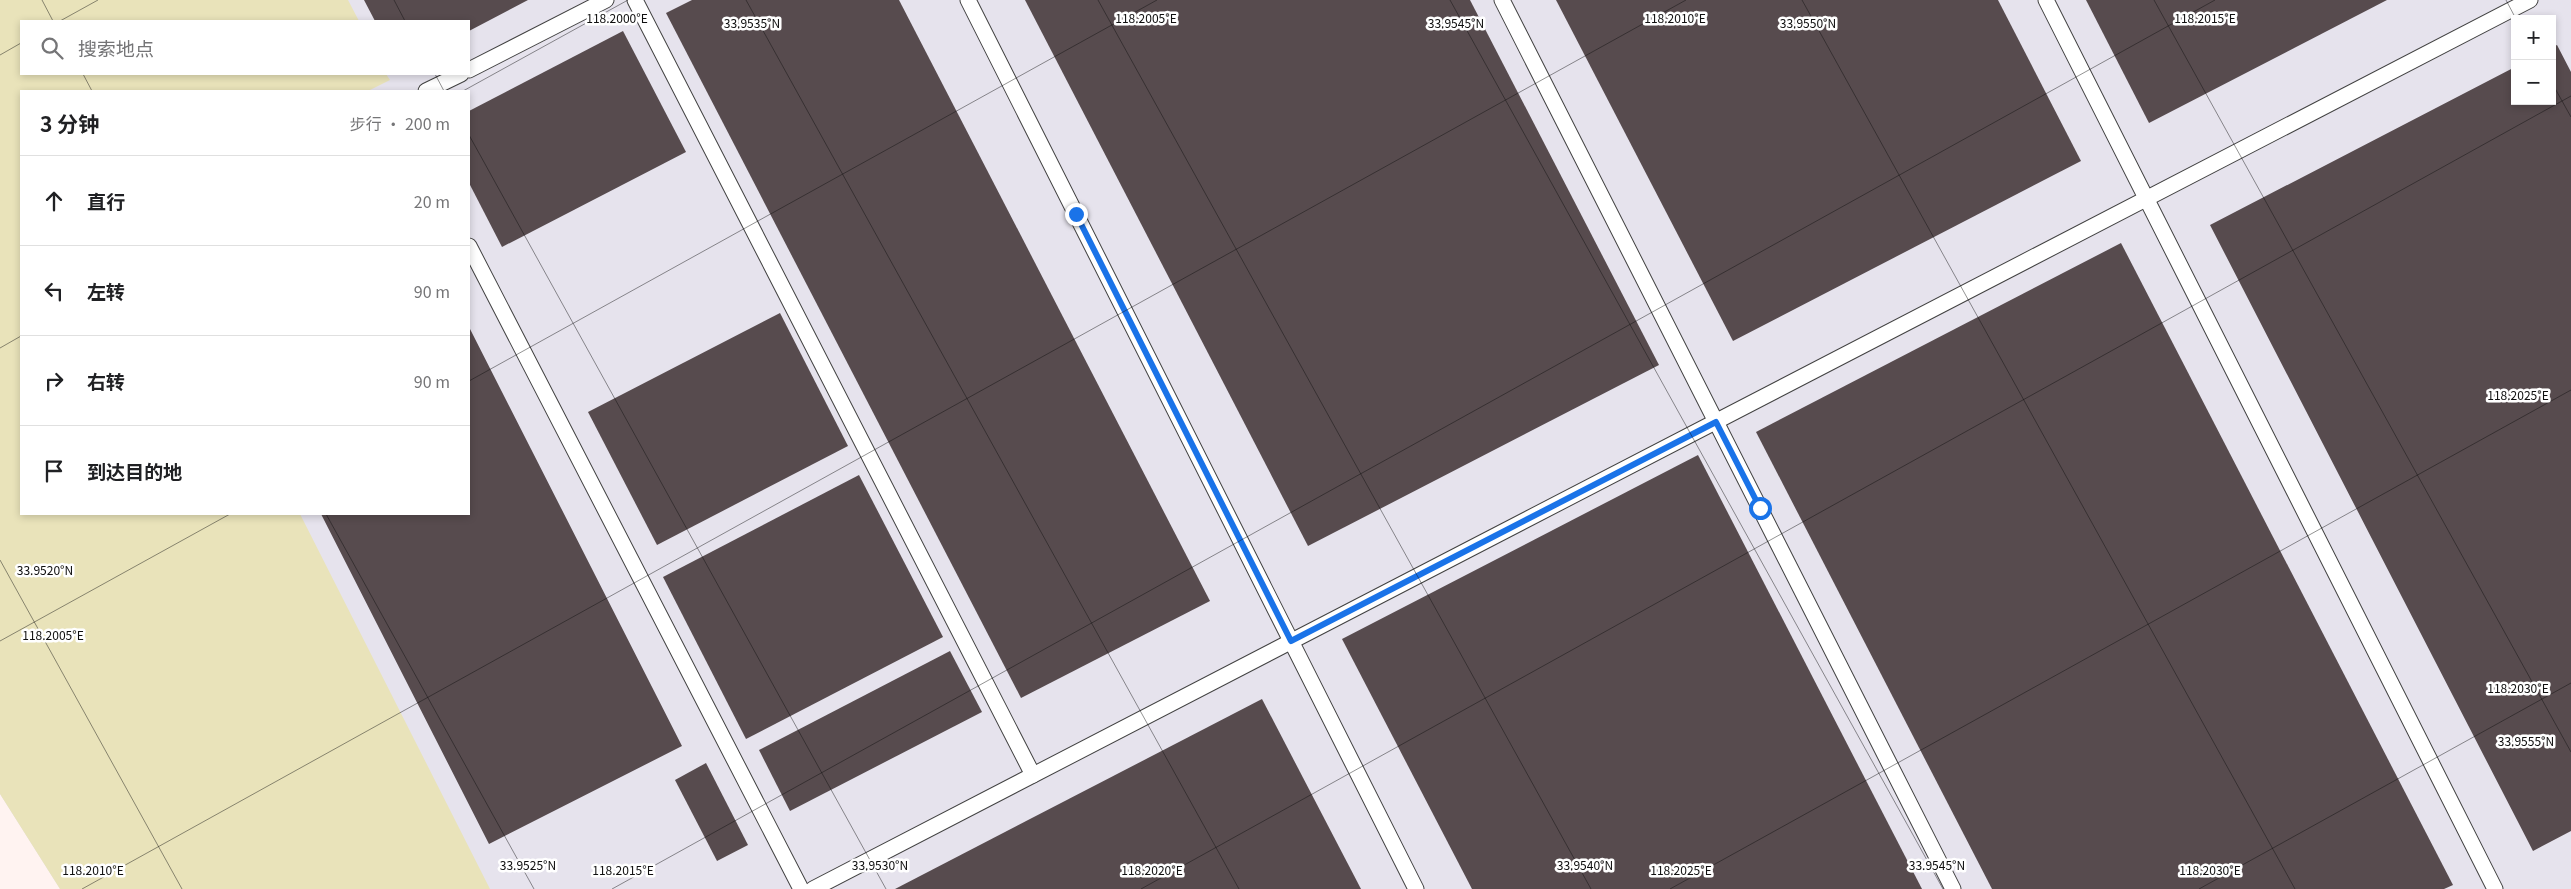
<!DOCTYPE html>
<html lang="zh">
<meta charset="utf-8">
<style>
body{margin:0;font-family:Georgia,"Noto Sans SC",serif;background:#f6f6f6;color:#202124}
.controls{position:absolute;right:15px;top:15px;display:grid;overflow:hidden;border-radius:0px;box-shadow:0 2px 8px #0003}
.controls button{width:45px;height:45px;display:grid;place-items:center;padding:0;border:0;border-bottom:1px solid #e0e0e0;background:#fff;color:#202124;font:25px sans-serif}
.stop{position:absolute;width:15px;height:15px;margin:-11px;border:4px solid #1a73e8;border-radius:50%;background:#fff}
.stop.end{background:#1a73e8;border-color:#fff;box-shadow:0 1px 5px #0008}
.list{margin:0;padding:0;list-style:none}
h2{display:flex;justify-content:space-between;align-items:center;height:65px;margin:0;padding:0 20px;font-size:21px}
h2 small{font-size:16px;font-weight:400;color:#757577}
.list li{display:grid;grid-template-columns:32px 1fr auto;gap:15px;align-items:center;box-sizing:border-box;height:90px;padding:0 20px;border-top:1px solid #e0e0e0}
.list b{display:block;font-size:19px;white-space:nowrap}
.list em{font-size:16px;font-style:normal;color:#757577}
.icon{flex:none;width:28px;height:28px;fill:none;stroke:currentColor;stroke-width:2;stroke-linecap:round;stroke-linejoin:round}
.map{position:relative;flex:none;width:2571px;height:889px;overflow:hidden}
.search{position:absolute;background:#fff;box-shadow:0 2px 8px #0003;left:20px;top:20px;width:450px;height:55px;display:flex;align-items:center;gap:12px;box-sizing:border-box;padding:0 18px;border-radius:0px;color:#757577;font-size:19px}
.panel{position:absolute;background:#fff;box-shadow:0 2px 8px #0003;left:20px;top:90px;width:450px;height:425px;border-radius:0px}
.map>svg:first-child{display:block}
</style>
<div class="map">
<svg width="2571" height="889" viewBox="0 0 2571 889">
<rect width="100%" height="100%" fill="#fff3f1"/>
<path fill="#e6e3ed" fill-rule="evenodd" d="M0,0h2571v889h-2511l-60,-95zM2515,19h37v82h-37zM21,21h448v53h-448zM21,91h448v423h-448z"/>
<path fill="#e9e3ba" d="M0,0h348l11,21h-338v53h365l4,6 -22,11h-347v423h279l190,375h-430l-60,-95z"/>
<g fill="#574b4e">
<path d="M364,0h164l-59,31v-10h-94z"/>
<path d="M692,0h207l311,601 -189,97 -355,-685z"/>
<path d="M1025,0h445l189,365 -351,181z"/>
<path d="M1556,0h442l83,161 -348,180z"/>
<path d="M2086,0h301l-238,123z"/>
<path d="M623,31l63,121 -184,95 -33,-64v-72z"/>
<path d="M2557,45l14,27v759l-38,20 -323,-626 305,-158v34h37v-54z"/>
<path d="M2121,243l332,642 -9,4h-452l-236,-457z"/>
<path d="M780,313l68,133 -191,99 -69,-133z"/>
<path d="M469,327l213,419 -193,98 -168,-330h148z"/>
<path d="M1698,455l224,434h-450l-130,-250z"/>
<path d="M859,475l84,162 -197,102 -83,-162z"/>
<path d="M950,651l32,61 -192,99 -31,-61z"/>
<path d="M1262,699l99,190h-466z"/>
<path d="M706,763l42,82 -31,16 -42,-81z"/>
</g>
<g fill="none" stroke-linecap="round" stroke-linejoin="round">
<defs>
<g id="service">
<path d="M635,0l398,775"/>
<path d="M968,0l448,889"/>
<path d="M1502,0l451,889"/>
<path d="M2046,0l449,889"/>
<path d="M469,70l137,-70"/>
<path d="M426,91l35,-17"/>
<path d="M469,246l332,643"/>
<path d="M813,889l1717,-889"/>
</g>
</defs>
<use href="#service" stroke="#424242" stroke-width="17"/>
<use href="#service" stroke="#fff" stroke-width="15"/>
</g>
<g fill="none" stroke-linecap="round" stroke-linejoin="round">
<path stroke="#1a73e8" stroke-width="6" d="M1076,214l215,427 425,-219 44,86"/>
</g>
<path fill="none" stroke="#0f0f0f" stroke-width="1" stroke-opacity="0.45" d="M42,0l11,21M394,0l11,21M746,0l493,889M1098,0l493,889M1450,0l493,889M1802,0l493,889M2154,0l417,752M2506,0l10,19M60,21l38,-21M0,55l21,-12M83,74l9,17M435,74l9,17M2552,83l19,34M463,91l165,-91M469,135l417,754M0,348l21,-12M469,381l688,-381M326,514l208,375M0,560l182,329M0,641l230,-127M82,889l1604,-889M612,889l1603,-889M1141,889l1430,-793M1670,889l901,-499M2199,889l372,-206"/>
<g font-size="12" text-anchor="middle" fill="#0f0f0f" stroke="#fff" stroke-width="5" stroke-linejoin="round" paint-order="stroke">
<text x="617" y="23">118.2000°E</text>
<text x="1146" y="23">118.2005°E</text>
<text x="1675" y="23">118.2010°E</text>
<text x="2205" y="23">118.2015°E</text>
<text x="752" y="28">33.9535°N</text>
<text x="1456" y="28">33.9545°N</text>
<text x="1808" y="28">33.9550°N</text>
<text x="2518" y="400">118.2025°E</text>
<text x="45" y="575">33.9520°N</text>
<text x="53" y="640">118.2005°E</text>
<text x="2518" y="693">118.2030°E</text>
<text x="2526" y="746">33.9555°N</text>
<text x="528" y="870">33.9525°N</text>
<text x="880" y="870">33.9530°N</text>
<text x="1585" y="870">33.9540°N</text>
<text x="1937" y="870">33.9545°N</text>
<text x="93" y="875">118.2010°E</text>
<text x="623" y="875">118.2015°E</text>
<text x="1152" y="875">118.2020°E</text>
<text x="1681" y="875">118.2025°E</text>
<text x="2210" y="875">118.2030°E</text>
</g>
</svg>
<div class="controls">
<button>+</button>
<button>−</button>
</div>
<div class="stop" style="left:1760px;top:508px"></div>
<div class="stop end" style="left:1076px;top:214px"></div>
<div class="search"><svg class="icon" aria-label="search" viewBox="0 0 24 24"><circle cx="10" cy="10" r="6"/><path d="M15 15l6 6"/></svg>搜索地点</div>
<section class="panel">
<h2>3 分钟<small>步行 · 200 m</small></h2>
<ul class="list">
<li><svg class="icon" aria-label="ahead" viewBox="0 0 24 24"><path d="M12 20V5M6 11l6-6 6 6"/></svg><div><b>直行</b></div><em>20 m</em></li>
<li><svg class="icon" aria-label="left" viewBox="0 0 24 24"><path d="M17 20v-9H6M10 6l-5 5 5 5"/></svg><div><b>左转</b></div><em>90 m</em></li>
<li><svg class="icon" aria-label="right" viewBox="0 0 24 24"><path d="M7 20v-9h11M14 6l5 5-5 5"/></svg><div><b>右转</b></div><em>90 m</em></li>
<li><svg class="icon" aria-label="arrive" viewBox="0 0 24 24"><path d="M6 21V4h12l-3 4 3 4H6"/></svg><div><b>到达目的地</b></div></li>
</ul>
</section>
</div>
